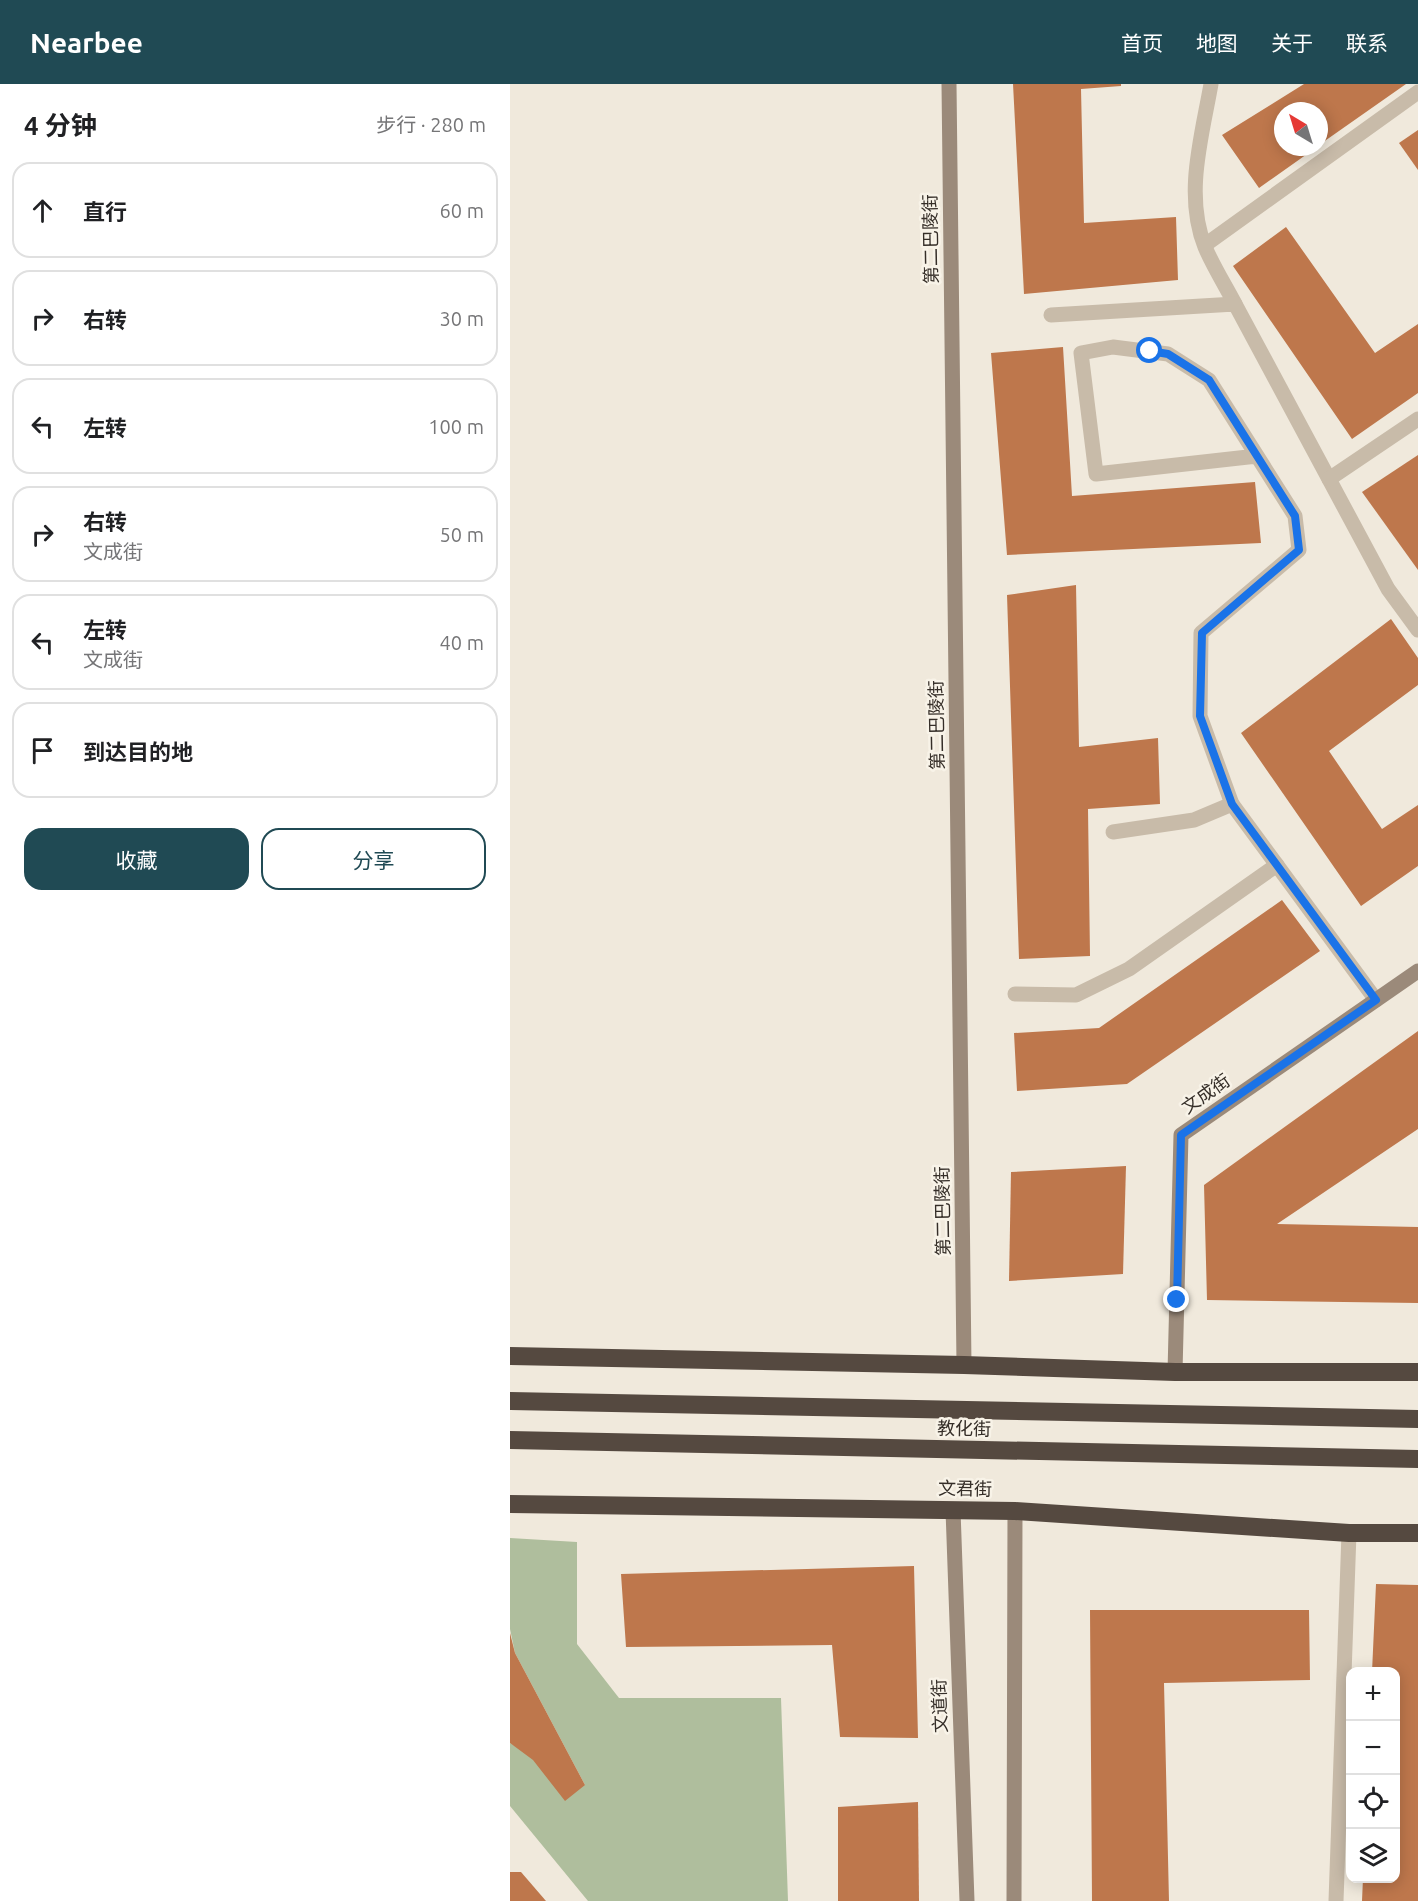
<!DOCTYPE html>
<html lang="zh">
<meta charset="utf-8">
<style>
body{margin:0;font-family:Ubuntu,"Noto Sans SC",sans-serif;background:#f2f2f2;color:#202124}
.controls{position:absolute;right:18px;bottom:18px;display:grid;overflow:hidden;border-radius:12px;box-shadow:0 3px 15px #0003}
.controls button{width:54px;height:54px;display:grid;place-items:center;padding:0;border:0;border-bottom:2px solid #e0e0e0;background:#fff;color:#202124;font:30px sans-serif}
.compass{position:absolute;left:764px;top:18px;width:54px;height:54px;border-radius:50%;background:#fff;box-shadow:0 3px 15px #0003;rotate:322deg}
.stop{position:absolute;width:18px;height:18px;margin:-14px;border:4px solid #1a73e8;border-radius:50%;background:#fff}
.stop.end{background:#1a73e8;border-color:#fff;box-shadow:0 2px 6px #0008}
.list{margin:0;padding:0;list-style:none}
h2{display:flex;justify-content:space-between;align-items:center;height:78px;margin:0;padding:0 24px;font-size:26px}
h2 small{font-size:20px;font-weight:400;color:#757577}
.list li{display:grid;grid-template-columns:39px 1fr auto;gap:18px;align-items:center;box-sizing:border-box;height:96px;margin:0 12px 12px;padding:0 12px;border:2px solid #e0e0e0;border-radius:18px}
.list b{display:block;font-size:22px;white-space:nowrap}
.list p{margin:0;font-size:20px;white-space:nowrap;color:#757577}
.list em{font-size:20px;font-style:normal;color:#757577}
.actions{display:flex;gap:12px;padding:18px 24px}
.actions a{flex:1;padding:14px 0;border:2px solid #204a54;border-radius:18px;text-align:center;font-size:21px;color:#204a54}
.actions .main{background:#204a54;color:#fff}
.icon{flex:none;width:33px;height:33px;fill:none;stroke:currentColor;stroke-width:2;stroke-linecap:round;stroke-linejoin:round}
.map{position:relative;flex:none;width:908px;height:1817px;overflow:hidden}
header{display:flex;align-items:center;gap:36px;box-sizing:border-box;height:84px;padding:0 30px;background:#204a54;color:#fff}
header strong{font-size:28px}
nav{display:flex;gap:33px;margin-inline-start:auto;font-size:21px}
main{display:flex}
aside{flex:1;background:#fff}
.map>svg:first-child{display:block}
</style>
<header>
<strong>Nearbee</strong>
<nav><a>首页</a><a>地图</a><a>关于</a><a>联系</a></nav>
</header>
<main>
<aside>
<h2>4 分钟<small>步行 · 280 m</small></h2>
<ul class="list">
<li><svg class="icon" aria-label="ahead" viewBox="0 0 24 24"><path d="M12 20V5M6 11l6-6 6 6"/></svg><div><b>直行</b></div><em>60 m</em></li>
<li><svg class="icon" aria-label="right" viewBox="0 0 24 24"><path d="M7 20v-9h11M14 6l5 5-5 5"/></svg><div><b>右转</b></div><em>30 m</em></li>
<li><svg class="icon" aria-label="left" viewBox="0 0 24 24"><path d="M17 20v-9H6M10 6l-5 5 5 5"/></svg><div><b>左转</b></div><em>100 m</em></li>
<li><svg class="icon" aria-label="right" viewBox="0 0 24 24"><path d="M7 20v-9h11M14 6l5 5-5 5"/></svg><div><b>右转</b><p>文成街</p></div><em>50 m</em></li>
<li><svg class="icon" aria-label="left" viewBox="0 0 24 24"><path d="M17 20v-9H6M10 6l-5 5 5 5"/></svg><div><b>左转</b><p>文成街</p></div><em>40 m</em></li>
<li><svg class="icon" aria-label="arrive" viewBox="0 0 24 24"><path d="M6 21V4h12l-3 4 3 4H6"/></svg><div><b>到达目的地</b></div></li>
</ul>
<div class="actions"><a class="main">收藏</a><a>分享</a></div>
</aside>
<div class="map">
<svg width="908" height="1817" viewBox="0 0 908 1817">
<rect width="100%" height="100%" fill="#f0e9dc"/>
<path fill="#afbe9d" d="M0,1454l67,4v102l42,54h162l7,203h-200l-78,-95v-63l75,42 -70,-132 -5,-24z"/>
<g fill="#be774c">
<path d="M503,0h108v2l-40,3 3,134 92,-6 2,63 -154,14z"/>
<path d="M794,0h102l-87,61v-34h-36v36h34l-58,41 -37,-53z"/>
<path d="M908,46v40l-19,-27z"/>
<path d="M776,143l89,126 43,-29v69l-66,46 -119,-173z"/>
<path d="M553,263l9,149 183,-14 6,61 -254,12 -16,-202z"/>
<path d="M908,371v115l-56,-78z"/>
<path d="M566,501l3,162 79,-9 2,66 -72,5 2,147 -71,3 -12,-364z"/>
<path d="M881,535l27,39v27l-89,66 53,78 36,-24v61l-57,40 -120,-173z"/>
<path d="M772,816l38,51 -193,133 -110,7 -3,-58 85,-5z"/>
<path d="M908,947v98l-141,95 141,3v76l-211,-3 -3,-115z"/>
<path d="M616,1082l-3,108 -114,7 2,-109z"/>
<path d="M404,1482l4,172 -78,-1 -8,-92 -206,2 -5,-73z"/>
<path d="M866,1500l42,1v316h-56l1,-23h33v-206h-24z"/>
<path d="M580,1526h219l1,70 -146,3 5,218h-77z"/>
<path d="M0,1549l5,20 70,132 -20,16 -32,-41 -23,-17z"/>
<path d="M408,1718l1,99h-81v-94z"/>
<path d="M0,1788h11l25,29h-36z"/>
</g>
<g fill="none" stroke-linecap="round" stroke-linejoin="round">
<g stroke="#c8bba9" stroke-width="15">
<path d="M701,0c-9,52 -27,111 -6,163 8,19 20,38 30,57"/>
<path d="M695,161l213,-153"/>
<path d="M541,231l184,-11 153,285 30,41"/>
<path d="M747,372l-161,18 -15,-121 32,-6 55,7 41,26 86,136 4,34 -98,83 -1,83 32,88 144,196"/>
<path d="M819,395l89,-60"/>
<path d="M603,748l81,-12 38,-16"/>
<path d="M505,910l61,1 53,-26 148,-104"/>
<path d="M826,1817l13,-368"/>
</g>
<g stroke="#9b8a7a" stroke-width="15">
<path d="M439,0l15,1281"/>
<path d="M665,1288l6,-237 237,-164"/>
<path d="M443,1426l14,391"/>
<path d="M504,1817l1,-390"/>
</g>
<g stroke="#554940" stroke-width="18">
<path d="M0,1272l454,9 211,7h243"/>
<path d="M0,1317l908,18"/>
<path d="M0,1356l908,19"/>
<path d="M0,1420l505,7 334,22h69"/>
</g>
</g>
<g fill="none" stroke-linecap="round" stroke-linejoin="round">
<path stroke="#1a73e8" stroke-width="8" d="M640,267l18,3 41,26 86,136 4,34 -97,83 -2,83 32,88 144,196 -195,135 -4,165"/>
</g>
<g text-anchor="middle" stroke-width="5" stroke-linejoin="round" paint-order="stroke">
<g font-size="18" fill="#352e28" stroke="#f8f3e8">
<text transform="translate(421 155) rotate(-91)" y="6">第二巴陵街</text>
<text transform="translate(427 641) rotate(-91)" y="6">第二巴陵街</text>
<text transform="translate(696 1010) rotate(-35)" y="6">文成街</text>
<text transform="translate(433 1127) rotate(-91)" y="6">第二巴陵街</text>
<text transform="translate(454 1345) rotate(1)" y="6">教化街</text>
<text transform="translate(455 1405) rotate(1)" y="6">文君街</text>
<text transform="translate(430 1622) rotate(-92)" y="6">文道街</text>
</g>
</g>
</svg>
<div class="controls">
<button>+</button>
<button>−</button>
<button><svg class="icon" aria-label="locate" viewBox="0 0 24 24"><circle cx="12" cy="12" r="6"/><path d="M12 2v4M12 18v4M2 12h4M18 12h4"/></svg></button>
<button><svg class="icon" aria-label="layers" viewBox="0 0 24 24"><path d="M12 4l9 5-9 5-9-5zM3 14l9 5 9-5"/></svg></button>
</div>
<svg class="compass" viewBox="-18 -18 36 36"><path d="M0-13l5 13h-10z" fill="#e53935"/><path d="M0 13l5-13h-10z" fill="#757577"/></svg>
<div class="stop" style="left:640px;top:267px"></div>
<div class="stop end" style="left:667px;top:1216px"></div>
</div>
</main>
